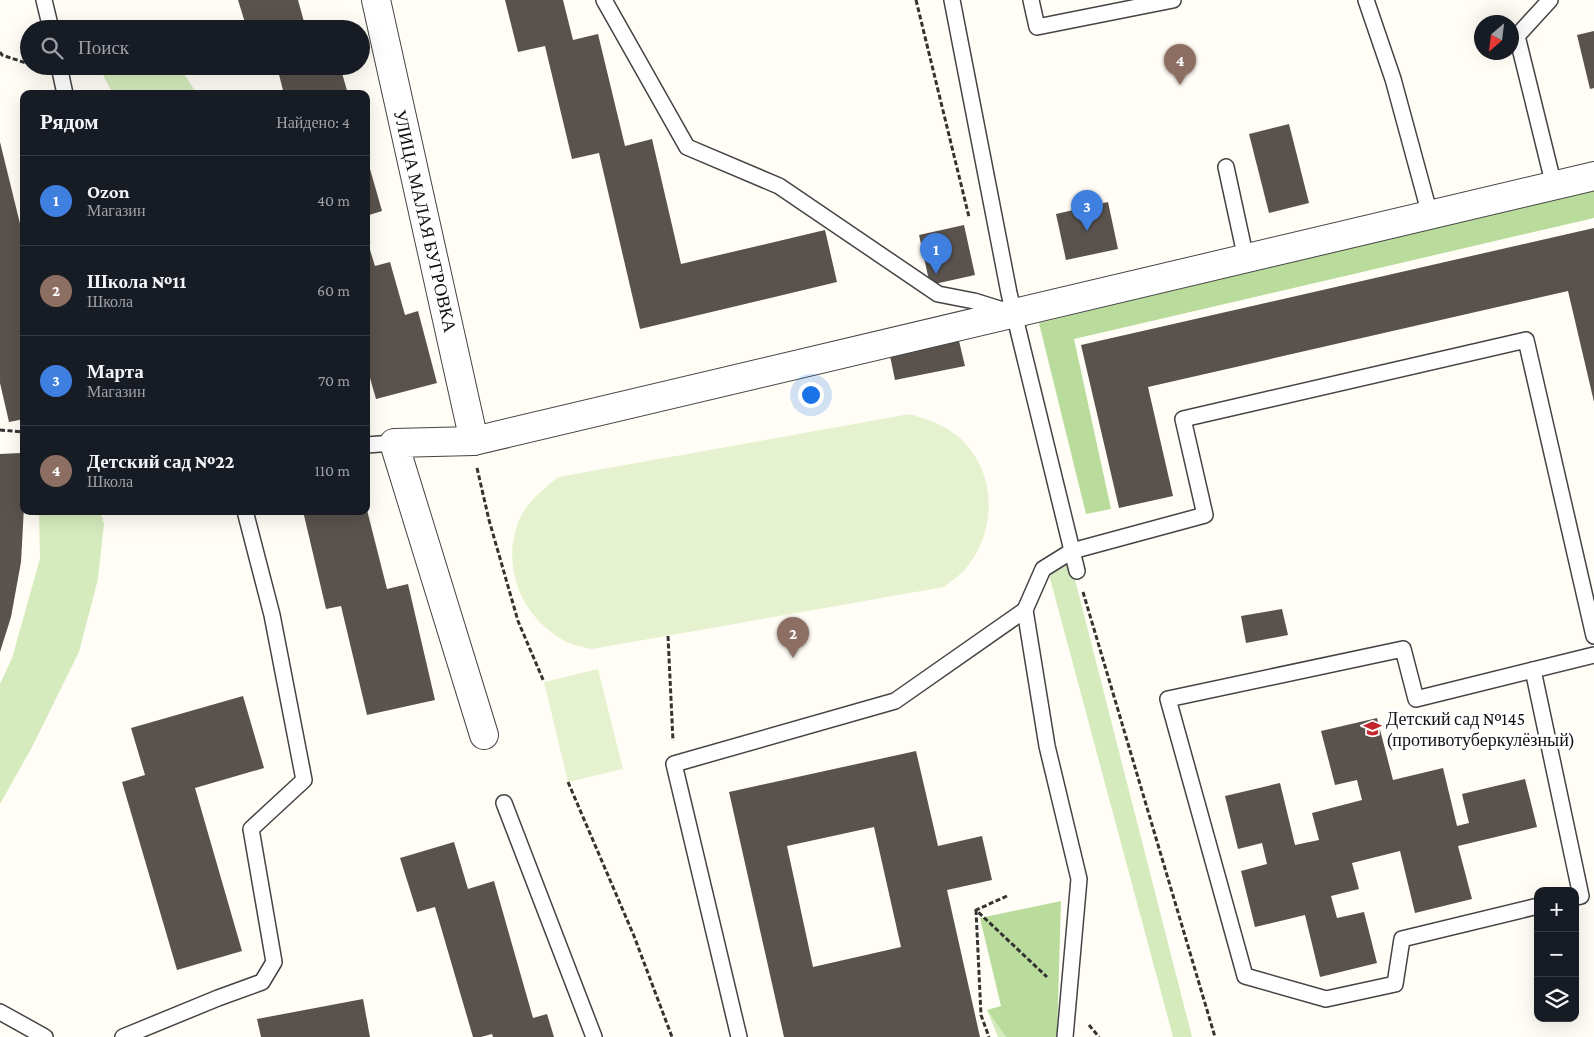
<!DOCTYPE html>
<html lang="ru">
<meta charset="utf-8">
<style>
body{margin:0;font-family:"Crimson Pro",serif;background:#242831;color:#f1f3f6}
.controls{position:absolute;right:15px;bottom:15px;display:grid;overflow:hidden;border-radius:10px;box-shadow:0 5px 20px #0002}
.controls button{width:45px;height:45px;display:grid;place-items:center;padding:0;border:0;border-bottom:1px solid #363941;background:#171b24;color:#f1f3f6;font:25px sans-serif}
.compass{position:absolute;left:1474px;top:15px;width:45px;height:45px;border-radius:50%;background:#171b24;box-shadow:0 5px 20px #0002;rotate:208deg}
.you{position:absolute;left:810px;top:394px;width:18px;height:18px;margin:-12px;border:4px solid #fff;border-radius:50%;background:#1a73e8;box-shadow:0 0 0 8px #1a73e833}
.badge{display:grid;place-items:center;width:32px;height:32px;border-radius:50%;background:#c4262e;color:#fff;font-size:16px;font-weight:700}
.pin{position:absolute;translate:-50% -41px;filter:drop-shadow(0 1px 2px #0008)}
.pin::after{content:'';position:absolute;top:26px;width:18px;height:15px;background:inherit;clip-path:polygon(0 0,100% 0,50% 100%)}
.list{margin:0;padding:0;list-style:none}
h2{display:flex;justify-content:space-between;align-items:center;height:65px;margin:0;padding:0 20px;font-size:21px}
h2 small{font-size:16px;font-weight:400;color:#9ea1a6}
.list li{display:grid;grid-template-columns:32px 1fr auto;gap:15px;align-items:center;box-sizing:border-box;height:90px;padding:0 20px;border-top:1px solid #363941}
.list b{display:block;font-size:19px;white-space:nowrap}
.list p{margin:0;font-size:16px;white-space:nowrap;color:#9ea1a6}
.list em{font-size:16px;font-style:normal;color:#9ea1a6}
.icon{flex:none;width:28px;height:28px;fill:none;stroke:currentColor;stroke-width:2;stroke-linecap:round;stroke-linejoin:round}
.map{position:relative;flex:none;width:1594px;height:1037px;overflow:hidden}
.search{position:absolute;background:#171b24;box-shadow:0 5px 20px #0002;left:20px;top:20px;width:350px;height:55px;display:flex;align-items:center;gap:12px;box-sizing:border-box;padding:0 18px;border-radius:28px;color:#9ea1a6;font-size:19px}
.panel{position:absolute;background:#171b24;box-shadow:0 5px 20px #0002;left:20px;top:90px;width:350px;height:425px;border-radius:10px}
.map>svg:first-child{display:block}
</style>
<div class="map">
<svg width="1594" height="1037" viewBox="0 0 1594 1037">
<rect width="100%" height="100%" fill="#fffdf5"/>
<g fill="#d5ebbd">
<path d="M104,66h75l18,28h-84l-12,-23z"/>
<path d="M39,511h61l4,13 -6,55 -19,73 -47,95 -32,57v-120l12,-26 28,-99z"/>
<path d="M1069,556l123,481h-19l-125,-466z"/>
<path d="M987,1010l19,27h-8z"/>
</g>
<g fill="#b9dc9c">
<path d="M1594,188v30l-520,121 37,170 -25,5 -47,-191z"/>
<path d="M1061,901l-4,136h-51l-19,-27 14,-4 -21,-88z"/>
</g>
<g fill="#e6f2cf">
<path d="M910,414c18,6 36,11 51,25 36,34 36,91 6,128 -6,8 -16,14 -23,20l-352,62c-9,-2 -21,-4 -29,-9 -43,-25 -63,-75 -43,-122 8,-17 24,-29 38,-41z"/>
<path d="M598,669l25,100 -55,13 -24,-100z"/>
</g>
<g fill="#5a524d" fill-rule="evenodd">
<path d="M238,0h60l8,29h-59z"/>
<path d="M505,0h58l10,40 25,-6 27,112 27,-7 29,125 144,-34 12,52 -197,47 -41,-176 -27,6 -27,-113 -27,6z"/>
<path d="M1594,31v57l-4,1 -13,-54z"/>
<path d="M257,66h83l8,28h-64l-7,-27 -18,5z"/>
<path d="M1289,124l20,79 -40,10 -20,-79z"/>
<path d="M0,142l24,98v179l-15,3 -9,-39z"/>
<path d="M366,155l16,56 -16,5z"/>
<path d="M1108,202l10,47 -52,11 -10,-46z"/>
<path d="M964,225l11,50 -45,10 -11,-50z"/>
<path d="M1594,228v174l-26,-111 -420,96 25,109 -54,12 -38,-163z"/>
<path d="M366,237l9,29 15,-4 15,53 13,-4 19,72 -61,16 -10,-35z"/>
<path d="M959,341l6,25 -70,14 -5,-24z"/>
<path d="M21,453l3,54 -3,55 -10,55 -11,35v-198z"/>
<path d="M366,506l21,83 21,-5 27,116 -68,15 -26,-109 -15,3 -23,-98h63z"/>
<path d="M1282,609l6,26 -42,8 -5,-27z"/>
<path d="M243,696l21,72 -69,20 47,163 -65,19 -55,-188 23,-7 -14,-47z"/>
<path d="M1377,718l16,62 50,-12 14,58 12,-3 -7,-29 63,-15 12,48 -79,19 14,53 -57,14 -15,-62 -48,12 7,26 -28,7 6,22 27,-6 13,51 -57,14 -15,-62 -50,12 -14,-56 26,-7 -5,-21 -24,6 -13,-53 55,-13 15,62 24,-5 -7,-27 50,-13 -5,-20 -22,5 -14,-54z"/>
<path d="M916,751l22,95 44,-10 10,44 -45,10 33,147h-196l-55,-245zM874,827l27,120 -88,20 -26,-121z"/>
<path d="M454,842l14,47 26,-8 39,137 14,-4 7,23h-61l-1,-3 -11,3h-8l-38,-130 -18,5 -17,-54z"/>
<path d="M363,999l7,38h-109l-4,-18z"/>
</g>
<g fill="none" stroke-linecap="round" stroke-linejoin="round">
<defs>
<g id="lane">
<path d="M44,0l7,29"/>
<path d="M604,0l83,147 92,39 159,108 36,7 32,10"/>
<path d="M952,0l57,293 68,278"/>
<path d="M1031,0l6,27 136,-27"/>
<path d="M1366,0l27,79 37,136"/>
<path d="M1550,0l-33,36 37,150"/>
<path d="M59,66l6,28"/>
<path d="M1226,167l20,92"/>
<path d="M366,445l28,-2"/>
<path d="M1533,670l48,226 -6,1"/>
<path d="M504,803l90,234"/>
<path d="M1538,906l-136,33 -7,45 -69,15 -81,-23 -77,-277 235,-50 13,50 178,-44"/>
<path d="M0,1012l45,25"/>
<path d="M123,1037l95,-39 44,-16 12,-20 -23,-133 53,-49 -32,-165 -27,-104"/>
<path d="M739,1037l-65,-273 221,-63 130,-91"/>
<path d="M1065,1037l14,-158 -32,-133 -22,-136 18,-41 29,-18 133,-36 -22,-96 343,-79 68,296"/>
</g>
<g id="street">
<path d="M376,0l98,441"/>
<path d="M484,735l-90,-292 80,-2 1120,-265"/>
</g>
</defs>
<use href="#lane" stroke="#444" stroke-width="18"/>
<use href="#street" stroke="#444" stroke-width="30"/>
<g stroke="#333" stroke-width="3" stroke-dasharray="5 2.5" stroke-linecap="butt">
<path d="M916,0l53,217"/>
<path d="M0,52l2,3 27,9"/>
<path d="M0,430l24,2"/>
<path d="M477,468l12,52 29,101 26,61"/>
<path d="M1083,592l132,445"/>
<path d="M668,636l5,105"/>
<path d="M568,782l66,154 38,101"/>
<path d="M1007,896l-31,14 71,67"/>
<path d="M976,910l5,105 8,22"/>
<path d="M1089,1025l10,12"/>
</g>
<use href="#lane" stroke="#fff" stroke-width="15"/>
<use href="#street" stroke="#fff" stroke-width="28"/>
</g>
<defs>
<symbol id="school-bare" viewBox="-9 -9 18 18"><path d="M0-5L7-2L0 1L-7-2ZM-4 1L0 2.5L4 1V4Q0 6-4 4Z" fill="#c4262e" stroke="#fff" stroke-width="2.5" paint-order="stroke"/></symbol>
</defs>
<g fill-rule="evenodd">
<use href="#school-bare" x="1360" y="716" width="25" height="25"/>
</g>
<g text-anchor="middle" stroke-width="5" stroke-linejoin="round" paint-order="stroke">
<g font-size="18" fill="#111" stroke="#fff">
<text transform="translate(425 221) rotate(77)" y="6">УЛИЦА МАЛАЯ БУГРОВКА</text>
</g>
<g font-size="18" fill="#111" stroke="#fff" text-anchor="start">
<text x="1386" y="725">Детский сад №145<tspan x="1386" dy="21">(противотуберкулёзный)</tspan></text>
</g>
</g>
</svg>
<div class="controls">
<button>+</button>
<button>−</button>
<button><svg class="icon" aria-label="layers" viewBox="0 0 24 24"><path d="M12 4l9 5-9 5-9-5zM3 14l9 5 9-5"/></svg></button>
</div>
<svg class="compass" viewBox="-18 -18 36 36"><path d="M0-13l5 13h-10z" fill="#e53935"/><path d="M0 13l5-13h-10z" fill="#9ea1a6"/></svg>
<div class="you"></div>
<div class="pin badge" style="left:936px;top:274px;background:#3f7fe0">1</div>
<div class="pin badge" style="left:793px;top:658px;background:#8d6e63">2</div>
<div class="pin badge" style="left:1087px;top:231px;background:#3f7fe0">3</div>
<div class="pin badge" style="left:1180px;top:85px;background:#8d6e63">4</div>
<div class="search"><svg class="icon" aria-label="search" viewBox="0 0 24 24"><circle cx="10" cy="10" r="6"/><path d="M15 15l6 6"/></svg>Поиск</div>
<section class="panel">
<h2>Рядом<small>Найдено: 4</small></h2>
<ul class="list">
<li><span class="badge" style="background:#3f7fe0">1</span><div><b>Ozon</b><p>Магазин</p></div><em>40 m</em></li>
<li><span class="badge" style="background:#8d6e63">2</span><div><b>Школа №11</b><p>Школа</p></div><em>60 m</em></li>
<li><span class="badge" style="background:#3f7fe0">3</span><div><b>Марта</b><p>Магазин</p></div><em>70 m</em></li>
<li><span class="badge" style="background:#8d6e63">4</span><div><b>Детский сад №22</b><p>Школа</p></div><em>110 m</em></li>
</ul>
</section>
</div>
